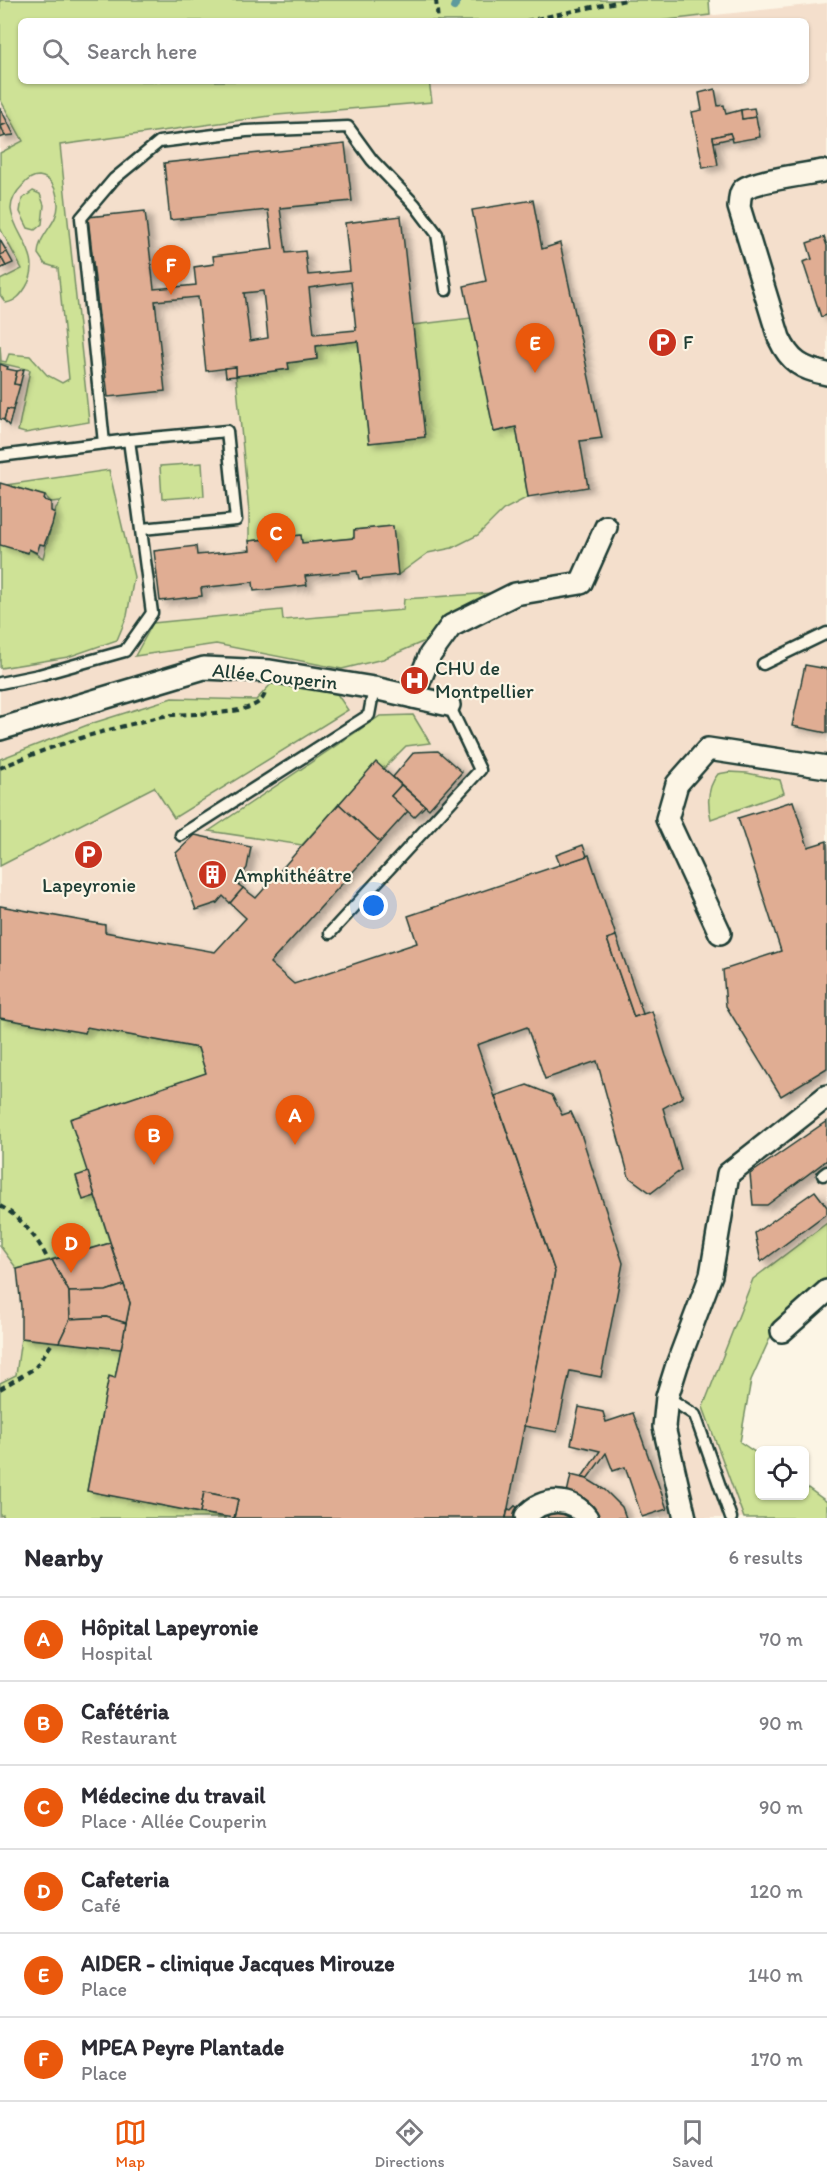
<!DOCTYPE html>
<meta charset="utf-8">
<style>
body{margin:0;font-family:Itim,sans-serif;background:#f7f7f7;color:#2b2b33}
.controls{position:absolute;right:18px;bottom:18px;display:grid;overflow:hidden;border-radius:9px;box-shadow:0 2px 4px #0004}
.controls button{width:54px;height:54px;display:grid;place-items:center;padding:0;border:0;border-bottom:2px solid #e1e1e2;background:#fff;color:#2b2b33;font:30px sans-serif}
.you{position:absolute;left:374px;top:906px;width:21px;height:21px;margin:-15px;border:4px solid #fff;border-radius:50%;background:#1a73e8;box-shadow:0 0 0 9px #1a73e833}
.badge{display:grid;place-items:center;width:39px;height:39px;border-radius:50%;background:#ea580c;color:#fff;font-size:20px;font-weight:700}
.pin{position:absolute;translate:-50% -50px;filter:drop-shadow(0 2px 3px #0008)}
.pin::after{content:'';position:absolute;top:32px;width:21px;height:18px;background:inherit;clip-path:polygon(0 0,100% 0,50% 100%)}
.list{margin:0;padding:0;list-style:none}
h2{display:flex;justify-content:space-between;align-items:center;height:78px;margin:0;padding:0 24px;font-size:26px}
h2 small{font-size:20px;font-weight:400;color:#7c7c81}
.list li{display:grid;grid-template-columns:39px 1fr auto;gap:18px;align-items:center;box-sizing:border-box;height:84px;padding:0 24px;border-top:2px solid #e1e1e2}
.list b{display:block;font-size:22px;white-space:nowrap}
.list p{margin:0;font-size:20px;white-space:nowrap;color:#7c7c81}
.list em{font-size:20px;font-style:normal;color:#7c7c81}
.icon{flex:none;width:33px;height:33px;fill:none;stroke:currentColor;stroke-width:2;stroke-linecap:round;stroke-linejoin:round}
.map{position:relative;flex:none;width:827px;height:1518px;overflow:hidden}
.search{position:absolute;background:#fff;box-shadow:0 2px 4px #0004;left:18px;right:18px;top:18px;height:66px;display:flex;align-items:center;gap:15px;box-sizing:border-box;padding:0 21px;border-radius:9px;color:#7c7c81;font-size:22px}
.sheet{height:582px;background:#fff}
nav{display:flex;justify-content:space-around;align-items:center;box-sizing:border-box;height:84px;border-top:2px solid #e1e1e2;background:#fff;font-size:16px;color:#7c7c81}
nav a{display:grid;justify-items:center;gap:3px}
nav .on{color:#ea580c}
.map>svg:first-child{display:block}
</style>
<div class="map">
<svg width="827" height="1518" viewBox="0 0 827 1518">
<defs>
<filter id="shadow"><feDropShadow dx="6" dy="4" stdDeviation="3" flood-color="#0004"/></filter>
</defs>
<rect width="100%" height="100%" fill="#fcf5e5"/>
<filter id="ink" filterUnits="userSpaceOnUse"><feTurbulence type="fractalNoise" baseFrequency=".0167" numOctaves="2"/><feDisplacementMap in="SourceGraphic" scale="12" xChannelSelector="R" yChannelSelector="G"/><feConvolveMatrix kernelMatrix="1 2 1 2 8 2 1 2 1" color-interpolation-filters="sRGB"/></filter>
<g filter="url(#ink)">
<path fill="#f4dfcc" d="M0,0l21,21v60h785v-60h-147l168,-18v1276l-52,48 -24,53 -11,62 19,13 1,41h44l1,-10 22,16v16h-827z"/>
<g fill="#cee296" stroke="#769065" stroke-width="1.5">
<path d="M0,0h709l1,15 -51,6h-638v60h408l3,21 -155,13 -217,30 29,277 -64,11 -7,-2 12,-61 -30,-7v-18l1,16 5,1 3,-8 21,2 17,19 15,8 7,-4 -11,-111 -13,-4 -7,-10c0,-19 21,-31 20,-50 -1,-13 -5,-26 -19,-28 -6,0 -12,4 -16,9 -6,6 -12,15 -12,24 2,26 34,46 15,78 -5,8 -10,14 -20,16l-6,-8v-15l22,-11 -22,-41v-75l23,-12 -23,-42z"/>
<path d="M33,191l7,3 4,11 -2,19 -7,6 -7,-2 -8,-16 2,-13z"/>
<path d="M471,318l24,114 21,-5 12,70 -25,13 -25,25 -26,13 -24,5 -30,22 -6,-49 -38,4v8l-52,5 -1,-8 -52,6v-29l-13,-136 53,-7 -1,-6 29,-4 -1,-13 42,-5 11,102 55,-6 -11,-112z"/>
<path d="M202,463l2,33 -42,3 -2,-33z"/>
<path d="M109,470l25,107 -7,39 -10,24 -49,17 -68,11v-125l29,6 14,9 13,-50 5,-7 -10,1 -6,-6 -39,-11z"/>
<path d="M493,593l-43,26 -25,22 -42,18 -41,10 -126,-25 -81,12 18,-33 129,-13 1,10 120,-10 1,-11z"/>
<path d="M273,682l64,12 11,16 -174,108 -20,-31 -154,79v-107l90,-35 82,-26 84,2z"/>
<path d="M413,715l17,28 -24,3 -23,23 -7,-6 -74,82 -93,-14 171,-115z"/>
<path d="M729,772l18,1 33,7 4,13 -73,26c-4,-16 -4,-32 7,-45z"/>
<path d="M0,1018l85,15 2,-6 111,21 8,25 -118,99 -12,5 7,22 12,-3 15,47 -93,26 -17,-23z"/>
<path d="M827,1223v56l-52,48 -24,53 -11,62 19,13 1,41h44l1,-10 22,16v16h-83l-41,-111 50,-128z"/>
<path d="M21,1338l100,11 -6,29 -6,-1 -22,114 139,27h-222l-1,-3 -3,1v-133l16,-8z"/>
</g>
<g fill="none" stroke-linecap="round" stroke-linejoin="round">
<path stroke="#5d9a9d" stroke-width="8" d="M454,7l3,-7"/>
</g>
<g fill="#e0ad93" stroke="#1f3d34" stroke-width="1.5" fill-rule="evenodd" filter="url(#shadow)">
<path d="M715,89l3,17 6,-1 2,9 15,-4 1,9 14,-2 4,20 -28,5 -2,-9 -17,4 5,28 -15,3 -11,-56 10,-2 -3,-17z"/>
<path d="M0,108l8,15 -7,3 4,10 -5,2z"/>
<path d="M754,108l2,9 -14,2 -1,-9z"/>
<path d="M8,123l6,12 -9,1 -4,-10z"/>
<path d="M730,133l2,5 -18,4 -1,-5z"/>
<path d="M345,144l7,57 -72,7 6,45 19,-2 3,24 42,-4 -5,-48 56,-7 24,221 -56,6 -11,-102 -42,5 1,13 -29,4 1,6 -53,7v-9l-30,4 -8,-74 -43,4 10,90 -57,6 -20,-180 57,-6 9,78 42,-4 -2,-18 20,-3 -1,-8 60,-7 -5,-39 -98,10 -6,-57zM351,282l5,48 -42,4 -5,-46zM263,291l5,47 -18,3 -6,-48z"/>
<path d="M533,200l9,49 18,-6 42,195 -22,3 8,46 -60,10 -12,-70 -22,5 -30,-146 22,-5 -14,-71z"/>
<path d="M824,237l3,9v69l-6,2 -18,-55 9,-3 -5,-16z"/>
<path d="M0,240l7,12 -7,3 6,11 -6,3z"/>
<path d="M7,252l6,11 -7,3 -6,-11z"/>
<path d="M0,364l8,3 -1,2 10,2 -3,13 6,1 -7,25 -6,-1 -3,11 -4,-1z"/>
<path d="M236,367v9l-10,1 -1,-9z"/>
<path d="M24,369l-4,16 -6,-1 3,-13z"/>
<path d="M7,409l6,1 -4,16 -5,-6z"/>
<path d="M0,483l45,13 -1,4 7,2v9l4,2 -3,12 -8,20 -4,-1 -3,9 -8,-4 -1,4 -28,-8z"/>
<path d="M393,526l5,49 -39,4 -2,-8 -52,5 2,9 -53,6 -1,-9 -52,6 1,8 -42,5 -6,-50 42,-5 1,9 53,-5 -1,-9 52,-6 1,8 52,-5v-8z"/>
<path d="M805,665l22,4v64l-35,-7z"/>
<path d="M438,751l24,21 -33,37 -36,-32 21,-25z"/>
<path d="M376,762l25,23 -10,11 17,15 -28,31 -41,-38z"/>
<path d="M401,785l24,21 -11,11 -23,-21z"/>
<path d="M793,801l15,46 19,-6v227l-46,28 -55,-90 -3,-36 58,-19 -43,-133z"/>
<path d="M339,804l41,38 -110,121 24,21 123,-41 -9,-27 181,-61 27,81 -9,3 27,78 18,-6 14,45 17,41 -20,11 18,62 -30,23 -22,-16 -32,-116 -52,18 -18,-52 -50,18 78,227 -49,246h-272l4,-19 -34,-7 -4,21 -113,-22 22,-115 6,2 15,-75 -60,-184 136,-46 -8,-25 -111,-21 -2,6 -85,-15v-112l105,19v7l110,20 31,-34 -16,-15 13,-15 13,10z"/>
<path d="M195,835l56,12 -4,21 -11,15 7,5 -13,15 -7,-7 -6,7 -21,7 -20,-57z"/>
<path d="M583,845l4,11 -27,9 -4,-10z"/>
<path d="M616,936l27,78 -9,3 -27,-78z"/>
<path d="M527,1085l25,10 10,20 9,-3 10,22 42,129 -22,114 -31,-6 -13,61 -33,-6 31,-154 -60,-176z"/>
<path d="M827,1121v39l-60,45h-14l-3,-31z"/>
<path d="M88,1172l7,24 -12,4 -7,-24z"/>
<path d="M815,1191l12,16v6l-66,49 -6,-29z"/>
<path d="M110,1243l14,42 -18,6 -37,1 -17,-32z"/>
<path d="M52,1260l17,32 1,27 -11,23 -38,-4v-31l-4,-38z"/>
<path d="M124,1285l6,18 -4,20 -20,-6 -36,2 -1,-27 37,-1z"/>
<path d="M106,1317l20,6 -5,26 -62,-7 11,-23z"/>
<path d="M579,1407l24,5 3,10 27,-9 34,96 -25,8 -17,-50 -12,4 -7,-18 -19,26 -5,-2 18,-26 -29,-7z"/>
<path d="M571,1475l16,4 18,11 17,17 4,11h-78l-2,-6 -9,6h-31l2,-9 3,1 4,-4 4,3 48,-16z"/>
<path d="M204,1492l34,7 -4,19 -34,-5z"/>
<path d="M515,1506l4,3 9,9h-22l2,-9 3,1z"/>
</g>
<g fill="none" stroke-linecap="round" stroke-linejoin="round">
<defs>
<g id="service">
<path d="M129,440l98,-9 9,89 -94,9"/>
<path d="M104,443l-23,-225 33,-39 45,-37 87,-11 102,-4 24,33 43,45 22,29 9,56"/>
<path d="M0,456l129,-16 23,173 -27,38 -86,24 -39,8"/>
<path d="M763,664l64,-31"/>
<path d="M181,835l188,-120 5,-27"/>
<path d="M330,933l150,-163 -31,-65"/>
<path d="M823,1175l4,-3"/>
<path d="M667,1397l28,18 36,103"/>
</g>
<g id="minor">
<path d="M822,171c-15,3 -68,10 -78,18 -5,4 -4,13 -5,18l40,131c11,24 23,31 48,36"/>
<path d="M413,697l17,-42 21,-29 64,-32 66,-11 25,-56"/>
<path d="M0,729l204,-61 66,3 104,17 75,17"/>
<path d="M720,933l-53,-114 10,-35 31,-35 119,18"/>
<path d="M782,1331l45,-40"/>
<path d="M526,1516c17,-19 46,-20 61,2"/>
<path d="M685,1518l-21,-91 3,-30 10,-32 34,-90 17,-101 99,-78"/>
</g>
</defs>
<use href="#service" stroke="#1f3d34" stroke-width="15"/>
<use href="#minor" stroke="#1f3d34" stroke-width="26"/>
<g stroke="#1f3d34" stroke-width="4" stroke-dasharray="6 4.5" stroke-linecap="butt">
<path d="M436,0l2,21"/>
<path d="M526,21l100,-21"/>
<path d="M0,768c43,-19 90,-34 136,-45 11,-3 24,-7 36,-8 20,-2 88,2 93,-22"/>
<path d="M0,1206c20,10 39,34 48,54"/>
<path d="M0,1389l35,-21 18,-26"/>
</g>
<use href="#service" stroke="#fcf5e5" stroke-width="10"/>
<use href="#minor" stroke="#fcf5e5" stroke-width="21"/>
</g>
</g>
<defs>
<symbol id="parking-disc" viewBox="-11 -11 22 22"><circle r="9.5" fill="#c8321e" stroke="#fcf5e5"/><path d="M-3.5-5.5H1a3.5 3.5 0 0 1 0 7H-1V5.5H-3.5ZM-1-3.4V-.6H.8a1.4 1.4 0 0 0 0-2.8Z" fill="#fff"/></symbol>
<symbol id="hospital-disc" viewBox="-11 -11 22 22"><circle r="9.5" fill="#c8321e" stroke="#fcf5e5"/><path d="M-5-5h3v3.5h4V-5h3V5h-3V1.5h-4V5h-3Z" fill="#fff"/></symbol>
<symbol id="building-disc" viewBox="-11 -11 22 22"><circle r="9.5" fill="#c8321e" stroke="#fcf5e5"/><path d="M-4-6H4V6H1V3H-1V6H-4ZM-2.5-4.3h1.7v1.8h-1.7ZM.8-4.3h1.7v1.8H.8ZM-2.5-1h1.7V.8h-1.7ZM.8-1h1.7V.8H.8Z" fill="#fff"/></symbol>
</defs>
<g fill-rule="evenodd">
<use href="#parking-disc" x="646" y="326" width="33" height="33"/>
<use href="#hospital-disc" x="398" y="664" width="33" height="33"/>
<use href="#parking-disc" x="72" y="838" width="33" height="33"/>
<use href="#building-disc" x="196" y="858" width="33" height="33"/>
</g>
<g text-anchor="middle" stroke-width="4.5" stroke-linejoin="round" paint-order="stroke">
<g font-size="20" fill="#1f3d34" stroke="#fcf5e5" text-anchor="start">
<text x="683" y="349">F</text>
<text x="435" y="675">CHU de<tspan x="435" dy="23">Montpellier</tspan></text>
<text x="234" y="882">Amphithéâtre</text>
<text x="89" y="892" text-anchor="middle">Lapeyronie</text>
</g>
<g font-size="20" fill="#1f3d34" stroke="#fcf5e5">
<text transform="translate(275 676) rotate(6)" y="7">Allée Couperin</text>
</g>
</g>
</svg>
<div class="controls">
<button><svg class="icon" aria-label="locate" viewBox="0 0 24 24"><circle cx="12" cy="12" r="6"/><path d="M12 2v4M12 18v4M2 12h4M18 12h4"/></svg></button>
</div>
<div class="you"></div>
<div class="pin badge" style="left:295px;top:1145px">A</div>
<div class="pin badge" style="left:154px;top:1165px">B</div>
<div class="pin badge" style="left:276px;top:563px">C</div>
<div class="pin badge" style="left:71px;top:1273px">D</div>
<div class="pin badge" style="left:535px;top:373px">E</div>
<div class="pin badge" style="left:171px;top:295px">F</div>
<div class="search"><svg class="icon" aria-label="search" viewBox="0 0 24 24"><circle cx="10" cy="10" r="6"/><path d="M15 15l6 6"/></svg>Search here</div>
</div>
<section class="sheet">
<h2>Nearby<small>6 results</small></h2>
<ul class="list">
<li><span class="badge">A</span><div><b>Hôpital Lapeyronie</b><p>Hospital</p></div><em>70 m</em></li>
<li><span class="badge">B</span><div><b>Cafétéria</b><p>Restaurant</p></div><em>90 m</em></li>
<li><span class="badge">C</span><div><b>Médecine du travail</b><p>Place · Allée Couperin</p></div><em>90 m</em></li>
<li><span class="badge">D</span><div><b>Cafeteria</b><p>Café</p></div><em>120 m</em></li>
<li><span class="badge">E</span><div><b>AIDER - clinique Jacques Mirouze</b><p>Place</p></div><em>140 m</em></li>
<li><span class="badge">F</span><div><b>MPEA Peyre Plantade</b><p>Place</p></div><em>170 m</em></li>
</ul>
</section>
<nav>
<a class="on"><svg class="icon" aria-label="map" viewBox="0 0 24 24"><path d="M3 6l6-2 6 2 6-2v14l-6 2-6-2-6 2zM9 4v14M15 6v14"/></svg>Map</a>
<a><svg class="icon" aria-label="directions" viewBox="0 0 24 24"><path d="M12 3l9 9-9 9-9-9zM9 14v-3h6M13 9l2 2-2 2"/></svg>Directions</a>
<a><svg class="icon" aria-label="saved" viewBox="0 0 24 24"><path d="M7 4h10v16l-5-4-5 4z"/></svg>Saved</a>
</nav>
